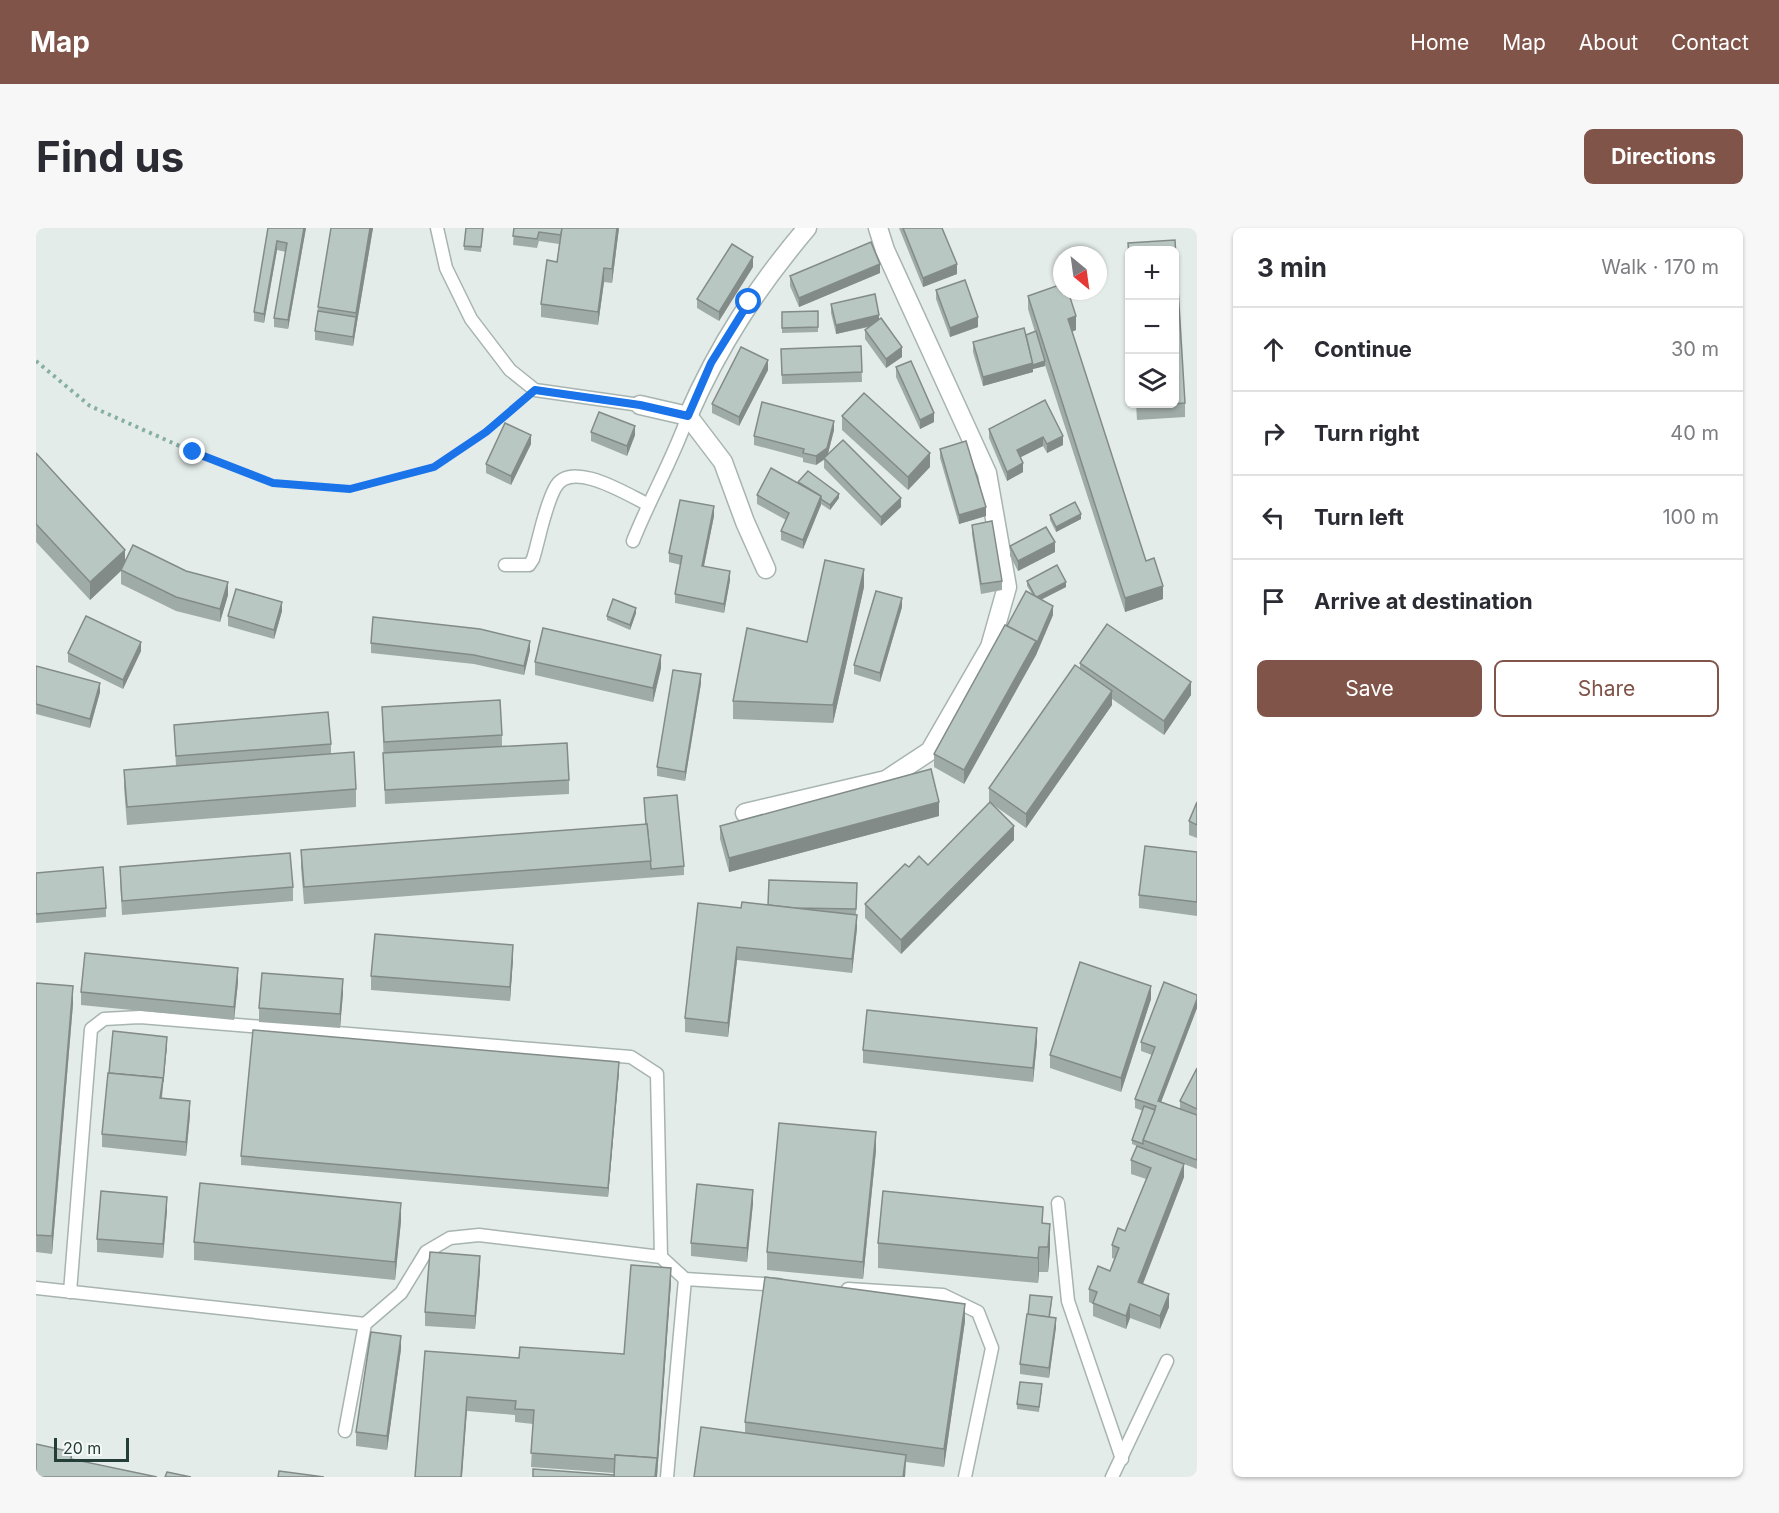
<!DOCTYPE html>
<meta charset="utf-8">
<style>
body{margin:0;font-family:Inter,sans-serif;background:#f7f7f7;color:#2b2b33}
.controls{position:absolute;right:18px;top:18px;display:grid;overflow:hidden;border-radius:9px;box-shadow:0 2px 4px #0004}
.controls button{width:54px;height:54px;display:grid;place-items:center;padding:0;border:0;border-bottom:2px solid #e1e1e2;background:#fff;color:#2b2b33;font:30px sans-serif}
.compass{position:absolute;left:1017px;top:18px;width:54px;height:54px;border-radius:50%;background:#fff;box-shadow:0 2px 4px #0004;rotate:151deg}
.scale{position:absolute;left:18px;bottom:15px;width:75px;box-sizing:border-box;padding-left:6px;border:3px solid #243d37;border-top:0;font-size:16px;line-height:21px;white-space:nowrap;color:#243d37;-webkit-text-stroke:4px #f4f9f7;paint-order:stroke}
.stop{position:absolute;width:18px;height:18px;margin:-14px;border:4px solid #1a73e8;border-radius:50%;background:#fff}
.stop.end{background:#1a73e8;border-color:#fff;box-shadow:0 2px 6px #0008}
.list{margin:0;padding:0;list-style:none}
h2{display:flex;justify-content:space-between;align-items:center;height:78px;margin:0;padding:0 24px;font-size:26px}
h2 small{font-size:20px;font-weight:400;color:#7c7c81}
.list li{display:grid;grid-template-columns:39px 1fr auto;gap:18px;align-items:center;box-sizing:border-box;height:84px;padding:0 24px;border-top:2px solid #e1e1e2}
.list b{display:block;font-size:22px;white-space:nowrap}
.list em{font-size:20px;font-style:normal;color:#7c7c81}
.actions{display:flex;gap:12px;padding:18px 24px}
.actions a{flex:1;padding:14px 0;border:2px solid #815449;border-radius:9px;text-align:center;font-size:21px;color:#815449}
.actions .main{background:#815449;color:#fff}
.icon{flex:none;width:33px;height:33px;fill:none;stroke:currentColor;stroke-width:2;stroke-linecap:round;stroke-linejoin:round}
.map{position:relative;flex:none;width:1161px;height:1249px;overflow:hidden;border-radius:9px}
header{display:flex;align-items:center;gap:36px;box-sizing:border-box;height:84px;padding:0 30px;background:#815449;color:#fff}
header strong{font-size:28px}
nav{display:flex;gap:33px;margin-inline-start:auto;font-size:21px}
.intro{display:flex;align-items:center;justify-content:space-between;box-sizing:border-box;height:144px;padding:0 36px}
h1{margin:0;font-size:42px}
.button{padding:15px 27px;border-radius:9px;background:#815449;color:#fff;font-size:21px;font-weight:700}
main{display:flex;gap:36px;padding:0 36px}
aside{flex:1;background:#fff;border-radius:9px;box-shadow:0 2px 4px #0004}
.map>svg:first-child{display:block}
</style>
<header>
<strong>Map</strong>
<nav><a>Home</a><a>Map</a><a>About</a><a>Contact</a></nav>
</header>
<div class="intro"><h1>Find us</h1><a class="button">Directions</a></div>
<main>
<div class="map">
<svg width="1161" height="1249" viewBox="0 0 1161 1249">
<rect width="100%" height="100%" fill="#e4ece9"/>
<g fill="none" stroke-linecap="round" stroke-linejoin="round">
<defs>
<g id="lane">
<path d="M401,0l9,40 25,51 39,51 25,20 105,15"/>
<path d="M597,313c17,-43 40,-82 55,-125"/>
<path d="M469,337h24l4,-6c7,-23 11,-50 22,-71 15,-30 73,7 92,16"/>
<path d="M1022,975l10,98 54,158"/>
<path d="M0,1060l329,36"/>
<path d="M812,1061l95,6 35,17 14,36 -27,129"/>
<path d="M34,1064l21,-263 13,-10 36,-2 491,40 26,17 4,183"/>
<path d="M309,1203l20,-107 36,-31 25,-41 24,-14 29,-3 182,22 24,22 94,6"/>
<path d="M631,1249l18,-198"/>
<path d="M1076,1249l55,-116"/>
</g>
<g id="street">
<path d="M604,177l48,11c31,-71 69,-129 119,-188"/>
<path d="M652,188l35,46 22,60 21,47"/>
<path d="M709,585l141,-33 44,-29 60,-104 17,-60 -20,-114 -102,-223 -7,-22"/>
</g>
</defs>
<use href="#lane" stroke="#a7b4b0" stroke-width="15"/>
<use href="#street" stroke="#a7b4b0" stroke-width="21"/>
<path stroke="#86aea2" stroke-width="4" stroke-dasharray="3 4.5" stroke-linecap="butt" d="M0,133l54,45 103,46 80,31 48,4 29,2 84,-22 52,-35 37,-31"/>
<use href="#lane" stroke="#fff" stroke-width="12"/>
<use href="#street" stroke="#fff" stroke-width="18"/>
</g>
<g fill="#9faba7">
<path d="M232,0h38l-18,101 -14,-2v-9l12,-66 -9,-2 -13,73 -10,-2v-9z"/>
<path d="M295,0h42l-20,118 -38,-6v-9l3,-24z"/>
<path d="M447,0l-2,24 -17,-2v-4z"/>
<path d="M478,0h105l-7,55 -8,-1 -6,43 -57,-8v-13l16,-42 2,-18 -20,-3 -2,7 -24,-3z"/>
<path d="M863,0h43l15,46 -34,13z"/>
<path d="M1092,15l57,160v14l-48,3 -1,-16h38l-44,-154v38z"/>
<path d="M717,39l-34,54 -22,-13v-9z"/>
<path d="M844,45l-81,34 -9,-21v-10z"/>
<path d="M900,62l42,37 -28,10 -14,-38z"/>
<path d="M992,68l48,34 -4,2 74,229 17,38 -38,13 -80,-247v1l-12,3v3l-50,14 -10,-34v-10l53,-7 9,-3 -7,-23z"/>
<path d="M795,76l48,15 23,38 -16,11 -21,-29v-9l4,-3 -33,7 -5,-21z"/>
<path d="M746,84l36,15v5l-36,1z"/>
<path d="M825,118l1,36 -80,2 -1,-35z"/>
<path d="M860,139l38,55 -14,7 -24,-52z"/>
<path d="M732,142l-29,56 -27,-13v-9z"/>
<path d="M1009,172l18,45 -16,8 -4,-7 -22,11 2,15 -16,9 -18,-43v-9z"/>
<path d="M806,188l88,51 -22,23 -66,-60z"/>
<path d="M798,202l-6,24 73,53 -20,19 -57,-58v-8l-8,5 -13,-3v-4l-49,-13v-9z"/>
<path d="M555,204l44,3 -8,21 -36,-15z"/>
<path d="M495,216l-20,41 -25,-12v-9z"/>
<path d="M904,221l46,67 -27,8 -19,-66z"/>
<path d="M0,225l89,108 103,34 -8,27 -44,-11 -55,-27v-13l-31,29 -54,-58z"/>
<path d="M762,255l41,15 -9,12 -9,-6 -18,45 -22,-9v-9l5,-11 -29,-16v-9z"/>
<path d="M1014,287l31,4 -25,13 -6,-12z"/>
<path d="M678,288l-10,50 26,14 -6,33 -49,-10v-9l6,-29 -12,-3v-9z"/>
<path d="M936,297l30,56v9l-21,4 -9,-60z"/>
<path d="M974,318l45,6 -37,19 -8,-15z"/>
<path d="M991,353l39,6 -25,13 12,15 -17,40 -72,129 -30,-17v-13l73,-128 25,-32 -5,-8z"/>
<path d="M828,359l-31,136 -100,-4v-18l74,-59z"/>
<path d="M866,379l-22,75 -26,-8v-9z"/>
<path d="M246,383l-8,28 -46,-13v-10z"/>
<path d="M600,385l-6,17 -23,-10v-4z"/>
<path d="M335,415l159,7 -6,25 -50,-11 -103,-11z"/>
<path d="M105,423l-18,38 -55,-27v-9z"/>
<path d="M499,434l126,6 -8,34 -118,-27z"/>
<path d="M1044,435l111,32 -27,40 -52,-36v6l-86,123 -34,-24 22,36 -113,114 -36,-36v-14l44,-37 19,-2 62,-62 -1,-1v-14l91,-119z"/>
<path d="M0,438l64,26 -10,36 -54,-14z"/>
<path d="M665,455l-16,98 -28,-5v-9z"/>
<path d="M346,479l120,28v12l67,33v14l-184,10z"/>
<path d="M138,497l157,19v10l25,35v18l-229,18 -3,-37v-18l52,-4z"/>
<path d="M608,570l40,68v9l-380,29 -3,-36v-18l345,-26z"/>
<path d="M1161,574v36l-8,-3v-14z"/>
<path d="M903,588l-210,56 -9,-33v-13z"/>
<path d="M1161,624v64l-58,-8v-13z"/>
<path d="M84,639l173,20v14l-171,14 -2,-35z"/>
<path d="M0,645l70,35v9l-70,6z"/>
<path d="M821,655l-1,32 1,13 -5,45 -115,-13 -9,77 -43,-5v-14l56,-110 27,-3z"/>
<path d="M477,731l-3,42 -139,-11v-14z"/>
<path d="M202,754l-4,38 -153,-15v-13z"/>
<path d="M0,755l37,21 -21,250 -16,-2z"/>
<path d="M307,765l-3,35 -81,-6v-14z"/>
<path d="M1161,767v13l-36,94 19,7v-8l17,-33v101l-13,-5v13l-41,107 26,23 -9,22 -30,-11 -4,11 -33,-13v-12l-4,-2v-13l21,-18 5,-12 -3,-1v-13l13,-14 21,-52 -15,-5v-14l6,-14 -5,-2v-4l11,-29 -8,-3v-9l17,-44 -11,-4v-9z"/>
<path d="M1115,771l-30,93 -71,-24v-13z"/>
<path d="M1001,814l-4,40 -170,-19v-13z"/>
<path d="M131,818l-5,52 28,17 -4,41 -84,-9v-13z"/>
<path d="M583,844l-11,125 -367,-32v-9z"/>
<path d="M840,922l-13,129 -96,-9v-18z"/>
<path d="M717,975l-6,59 -56,-6v-13z"/>
<path d="M131,982l-4,48 -66,-6v-13z"/>
<path d="M365,993l-6,59 -201,-20v-18z"/>
<path d="M1007,995l7,26 -2,23h-9l-1,11 -160,-15v-25z"/>
<path d="M444,1042l-5,59 -50,-3v-14z"/>
<path d="M635,1054l-14,195 -43,-2v-2l-83,-6 2,-43 -18,-2v-7l-48,-4 -42,-60 94,7 105,-4z"/>
<path d="M1016,1074l-2,15 6,10 -7,51 -29,-4v-10z"/>
<path d="M929,1093l-21,146 -38,-5 -1,15h-211l51,-44v-11z"/>
<path d="M365,1121l-14,101 -31,-4v-14z"/>
<path d="M1006,1161l-3,23 -22,-3v-5z"/>
</g>
<g fill="#828b88">
<path d="M268,0h2l-18,101v-9z"/>
<path d="M334,0h3l-20,118v-9l3,-24z"/>
<path d="M581,0h2l-7,55v-14z"/>
<path d="M241,13v9l-13,73v-9z"/>
<path d="M717,29v10l-34,54v-9z"/>
<path d="M844,36v9l-81,34v-9z"/>
<path d="M921,36v10l-34,13v-9z"/>
<path d="M568,40v14l-6,43v-13z"/>
<path d="M843,87v9l-43,10v-9z"/>
<path d="M1040,88v14l-8,3v-14z"/>
<path d="M942,89v10l-28,10v-9z"/>
<path d="M866,119v10l-16,11v-9z"/>
<path d="M732,132v10l-29,56v-9z"/>
<path d="M1009,133v5l-12,3v3l-50,14v-9l50,-14z"/>
<path d="M898,185v9l-14,7v-9z"/>
<path d="M798,193v9l-7,27 -11,8v-9z"/>
<path d="M599,198v9l-8,21v-10z"/>
<path d="M495,207v9l-20,41v-9z"/>
<path d="M1027,208v9l-16,8v-9z"/>
<path d="M1007,209v9l-26,13v-9z"/>
<path d="M894,225v14l-22,23v-13z"/>
<path d="M987,235v9l-16,9v-9z"/>
<path d="M803,266v4l-9,12v-5z"/>
<path d="M785,268v9l-18,44v-9z"/>
<path d="M865,270v9l-20,19v-9z"/>
<path d="M678,278v10l-12,59v-9z"/>
<path d="M950,279v9l-27,8v-9z"/>
<path d="M1045,286v5l-25,13v-5z"/>
<path d="M1019,314v10l-37,19v-10z"/>
<path d="M89,322v17l-35,33v-18z"/>
<path d="M828,341v18l-31,136v-18z"/>
<path d="M694,343v9l-6,33v-9z"/>
<path d="M192,354v13l-8,27v-13z"/>
<path d="M1030,354v5l-30,15v-4z"/>
<path d="M1127,358v13l-38,13v-14z"/>
<path d="M866,370v9l-22,75v-9z"/>
<path d="M246,374v9l-8,28v-9z"/>
<path d="M1017,378v9l-17,40 -72,129v-14z"/>
<path d="M600,380v5l-6,17v-5z"/>
<path d="M494,413v9l-6,25v-9z"/>
<path d="M105,414v9l-18,38v-9z"/>
<path d="M625,427v13l-8,34v-14z"/>
<path d="M665,446v9l-16,98v-9z"/>
<path d="M1155,454v13l-27,40v-14z"/>
<path d="M64,455v9l-10,36v-9z"/>
<path d="M1076,463v14l-86,123v-14z"/>
<path d="M903,574v14l-210,56v-14z"/>
<path d="M978,598v14l-113,114v-14z"/>
<path d="M821,687v13l-5,45v-14z"/>
<path d="M477,717v14l-3,42v-14z"/>
<path d="M701,719v13l-9,77v-14z"/>
<path d="M202,740v14l-4,38v-13z"/>
<path d="M307,751v14l-3,35v-14z"/>
<path d="M37,758v18l-21,250v-18z"/>
<path d="M1115,758v13l-30,93v-14z"/>
<path d="M1161,771v9l-39,102v-9z"/>
<path d="M1001,800v14l-4,40v-14z"/>
<path d="M131,809v9l-7,65v-13z"/>
<path d="M583,834v10l-11,125v-9z"/>
<path d="M154,873v14l-4,41v-14z"/>
<path d="M840,904v18l-13,129v-17z"/>
<path d="M1148,936v13l-46,119v-14z"/>
<path d="M717,962v13l-6,59v-14z"/>
<path d="M131,969v13l-4,48v-14z"/>
<path d="M365,975v18l-6,59v-18z"/>
<path d="M1014,996v25l-2,23v-25z"/>
<path d="M1003,1019v25l-1,11v-25z"/>
<path d="M444,1028v14l-5,59v-13z"/>
<path d="M635,1040v14l-14,194v1h-2z"/>
<path d="M1133,1066v13l-9,22v-13z"/>
<path d="M929,1076v17l-21,146v-18z"/>
<path d="M1094,1076v14l-4,11v-13z"/>
<path d="M1020,1090v9l-7,51v-10z"/>
<path d="M365,1108v13l-14,101v-14z"/>
<path d="M431,1169v14l-5,66h-1z"/>
<path d="M870,1227l-1,22h-2z"/>
</g>
<g fill="#b9c7c2" stroke="#828b88" stroke-width="1.5">
<path d="M232,0h36l-16,92 -14,-2 13,-75 -10,-2 -13,73 -10,-2z"/>
<path d="M295,0h39l-14,85 -38,-6z"/>
<path d="M430,0h17l-2,19 -17,-1z"/>
<path d="M478,0h48l-1,7 -22,-3 -2,7 -24,-3z"/>
<path d="M526,0h55l-5,41 -8,-1 -6,44 -57,-8 6,-44 10,2z"/>
<path d="M867,0h39l15,36 -34,14z"/>
<path d="M1139,12l10,163 -48,3v-2h37v-154h-44v24l-2,-31z"/>
<path d="M835,14l9,22 -81,34 -9,-22z"/>
<path d="M696,16l21,13 -34,55 -22,-13z"/>
<path d="M929,52l13,37 -28,11 -14,-38z"/>
<path d="M1026,56v7h6l8,25 -8,3 78,242 8,-3 9,28 -38,12 -97,-302z"/>
<path d="M839,66l4,21 -43,10 -5,-21z"/>
<path d="M282,83l38,6 -3,20 -38,-6z"/>
<path d="M782,83v16l-36,1v-16z"/>
<path d="M845,90l21,29 -16,12 -21,-29z"/>
<path d="M988,100l9,35 -50,14 -10,-35z"/>
<path d="M1000,103l9,30 -12,4 -7,-30z"/>
<path d="M825,118l1,26 -80,3 -1,-26z"/>
<path d="M705,119l27,13 -29,57 -27,-13z"/>
<path d="M875,133l23,52 -14,7 -24,-53z"/>
<path d="M828,165l66,60 -22,24 -66,-61z"/>
<path d="M1009,172l18,36 -16,8 -4,-7 -26,13 6,13 -16,9 -18,-43z"/>
<path d="M726,174l72,19 -7,27 -11,8 -13,-3 1,-4 -50,-13z"/>
<path d="M563,184l36,14 -8,20 -36,-14z"/>
<path d="M469,195l26,12 -20,41 -25,-12z"/>
<path d="M807,212l58,58 -20,19 -57,-59z"/>
<path d="M930,213l20,66 -27,8 -19,-66z"/>
<path d="M0,225l89,97 -35,32 -54,-58z"/>
<path d="M735,240l50,28 -18,44 -22,-9 8,-18 -32,-18z"/>
<path d="M772,243l31,23 -9,11 -9,-6v-3l-23,-14z"/>
<path d="M644,272l34,6 -12,60 28,5 -6,33 -49,-10 7,-38 -13,-3z"/>
<path d="M1039,274l6,12 -25,13 -6,-12z"/>
<path d="M956,293l10,60 -21,3 -9,-59z"/>
<path d="M1010,299l9,15 -37,19 -8,-15z"/>
<path d="M97,317l53,26 42,11 -8,27 -44,-12 -55,-27z"/>
<path d="M789,332l39,9 -31,136 -100,-4 14,-73 60,14z"/>
<path d="M1021,337l9,17 -29,15 -2,-1 -8,-15z"/>
<path d="M200,361l46,13 -8,28 -46,-14z"/>
<path d="M840,363l26,7 -22,75 -26,-8z"/>
<path d="M990,363l27,15 -17,39v-4l-29,-15z"/>
<path d="M577,371l23,9 -6,17 -23,-9z"/>
<path d="M50,388l55,26 -18,38 -55,-27z"/>
<path d="M337,389l107,12 50,12 -6,25 -50,-11 -103,-12z"/>
<path d="M1071,396l84,58 -27,39 -84,-58z"/>
<path d="M969,397l31,16 -72,129 -30,-16z"/>
<path d="M507,400l118,27 -8,33 -118,-26z"/>
<path d="M1039,437l37,26 -86,123 -37,-26z"/>
<path d="M0,438l64,17 -10,36 -54,-15z"/>
<path d="M637,442l28,4 -16,98 -28,-5z"/>
<path d="M464,472l2,35 -118,7 -2,-35z"/>
<path d="M292,484l3,32 -155,12 -2,-31z"/>
<path d="M531,515l2,37 -184,10 -2,-37z"/>
<path d="M318,524l2,37 -229,18 -3,-37z"/>
<path d="M895,541l8,33 -210,56 -9,-32z"/>
<path d="M641,567l7,71 -33,3 -4,-45h-1l-2,-26z"/>
<path d="M954,574l24,24 -113,114 -36,-36 40,-40 4,3 10,-11 9,9z"/>
<path d="M1161,574v23l-8,-4z"/>
<path d="M611,596l4,37 -347,26 -3,-37z"/>
<path d="M1109,618l52,6v50l-58,-7z"/>
<path d="M254,625l3,34 -171,14 -2,-34z"/>
<path d="M67,639l3,41 -70,6v-41z"/>
<path d="M733,652l88,3 -1,26 -62,-1 -26,-3z"/>
<path d="M706,674l115,13 -5,44 -115,-12 -9,76 -43,-5 13,-115 43,5z"/>
<path d="M339,706l138,11 -3,42 -139,-11z"/>
<path d="M49,725l153,15 -4,39 -153,-15z"/>
<path d="M1044,734l71,24 -30,92 -71,-23z"/>
<path d="M226,745l81,6 -3,35 -81,-6z"/>
<path d="M1128,754l33,13v4l-39,102 39,14v45l-54,-20 13,-34 -21,-7 20,-52 -14,-5z"/>
<path d="M0,755l37,3 -21,250 -16,-1z"/>
<path d="M831,782l170,18 -4,40 -170,-18z"/>
<path d="M217,802l366,32 -11,126 -367,-32z"/>
<path d="M77,803l54,6 -4,45v-4l-54,-5z"/>
<path d="M1161,840v41l-17,-8z"/>
<path d="M72,845l55,5 -3,20 30,3 -4,41 -84,-8z"/>
<path d="M1108,878l11,4 -12,30v4l-11,-4z"/>
<path d="M743,895l97,9 -13,130 -96,-10z"/>
<path d="M1101,918l47,18 -46,118 31,12 -9,22 -30,-12 -4,12 -33,-13 4,-11 -8,-3 9,-23 12,5 9,-23 -7,-3 6,-17 7,3 26,-63 -20,-8z"/>
<path d="M164,955l201,20 -6,59 -201,-20z"/>
<path d="M661,956l56,6 -6,58 -56,-5z"/>
<path d="M65,963l66,6 -4,47 -66,-5z"/>
<path d="M847,963l160,16 -1,16 8,1 -2,23h-9l-1,11 -160,-15z"/>
<path d="M394,1024l50,4 -5,60 -50,-4z"/>
<path d="M595,1037l40,3 -14,194v-4l-42,-3v4l-84,-6 3,-43 -19,-1 1,-8 -49,-4 -6,80h-46l10,-126 94,7 1,-11 104,7z"/>
<path d="M729,1049l200,27 -21,145 -199,-27z"/>
<path d="M994,1067l22,2 -3,20 -21,-2z"/>
<path d="M991,1086l29,4 -7,50 -29,-4z"/>
<path d="M335,1104l30,4 -14,100 -31,-4z"/>
<path d="M984,1154l22,2 -3,23 -22,-3z"/>
<path d="M665,1199l205,28 -3,22h-209z"/>
<path d="M0,1216l36,8 -1,7 86,18h-121z"/>
<path d="M579,1227l42,3 -2,19h-41z"/>
<path d="M497,1241l81,6v2h-81z"/>
<path d="M243,1243l45,6h-46z"/>
<path d="M131,1244l24,5h-26z"/>
</g>
<g fill="none" stroke-linecap="round" stroke-linejoin="round">
<path stroke="#1a73e8" stroke-width="8" d="M157,224l80,31 77,6 84,-22 52,-35 49,-42 105,15 48,11 23,-53 38,-61"/>
</g>
</svg>
<div class="controls">
<button>+</button>
<button>−</button>
<button><svg class="icon" aria-label="layers" viewBox="0 0 24 24"><path d="M12 4l9 5-9 5-9-5zM3 14l9 5 9-5"/></svg></button>
</div>
<svg class="compass" viewBox="-18 -18 36 36"><path d="M0-13l5 13h-10z" fill="#e53935"/><path d="M0 13l5-13h-10z" fill="#7c7c81"/></svg>
<div class="scale">20 m</div>
<div class="stop" style="left:713px;top:74px"></div>
<div class="stop end" style="left:157px;top:224px"></div>
</div>
<aside>
<h2>3 min<small>Walk · 170 m</small></h2>
<ul class="list">
<li><svg class="icon" aria-label="ahead" viewBox="0 0 24 24"><path d="M12 20V5M6 11l6-6 6 6"/></svg><div><b>Continue</b></div><em>30 m</em></li>
<li><svg class="icon" aria-label="right" viewBox="0 0 24 24"><path d="M7 20v-9h11M14 6l5 5-5 5"/></svg><div><b>Turn right</b></div><em>40 m</em></li>
<li><svg class="icon" aria-label="left" viewBox="0 0 24 24"><path d="M17 20v-9H6M10 6l-5 5 5 5"/></svg><div><b>Turn left</b></div><em>100 m</em></li>
<li><svg class="icon" aria-label="arrive" viewBox="0 0 24 24"><path d="M6 21V4h12l-3 4 3 4H6"/></svg><div><b>Arrive at destination</b></div></li>
</ul>
<div class="actions"><a class="main">Save</a><a>Share</a></div>
</aside>
</main>
